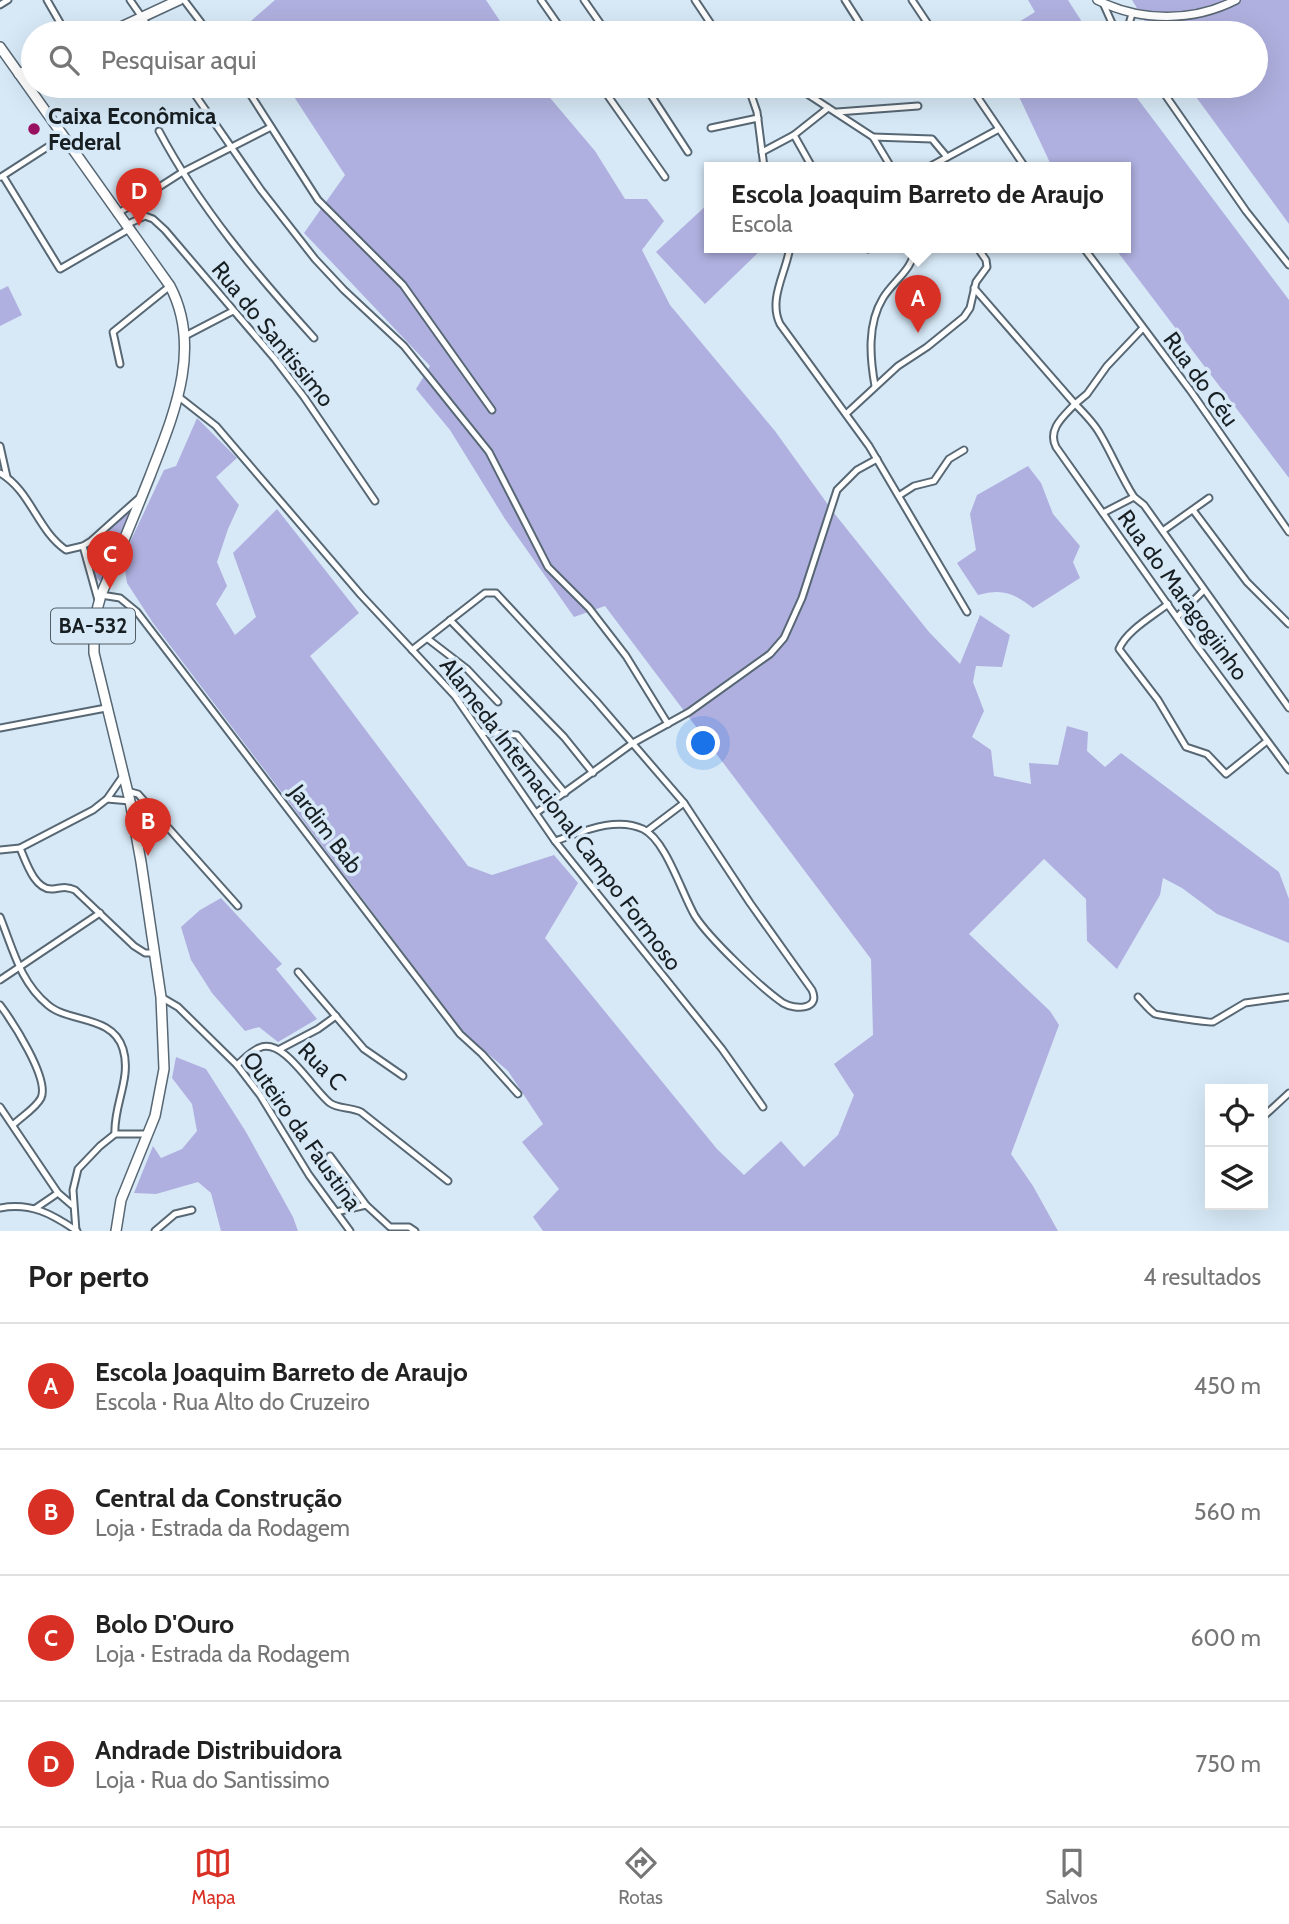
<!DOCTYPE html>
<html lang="pt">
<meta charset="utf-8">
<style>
body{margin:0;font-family:Cabin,sans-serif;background:#f6f6f6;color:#222}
.controls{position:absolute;right:21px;bottom:21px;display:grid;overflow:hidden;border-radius:0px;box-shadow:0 7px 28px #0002}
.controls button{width:63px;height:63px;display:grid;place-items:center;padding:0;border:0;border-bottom:2px solid #e0e0e0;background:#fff;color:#222;font:35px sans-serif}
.you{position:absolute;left:704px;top:744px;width:24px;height:24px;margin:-18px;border:5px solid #fff;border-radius:50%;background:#1a73e8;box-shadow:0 0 0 10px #1a73e833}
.badge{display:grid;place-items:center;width:46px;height:46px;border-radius:50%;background:#d93025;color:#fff;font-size:23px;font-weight:700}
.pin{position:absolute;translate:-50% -58px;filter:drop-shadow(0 2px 4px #0008)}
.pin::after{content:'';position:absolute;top:37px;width:24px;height:21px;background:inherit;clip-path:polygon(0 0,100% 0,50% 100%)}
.popup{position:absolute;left:704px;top:162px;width:427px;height:91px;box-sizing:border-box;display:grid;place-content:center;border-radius:0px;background:#fff;filter:drop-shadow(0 2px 5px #0005);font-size:23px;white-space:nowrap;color:#767676}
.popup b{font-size:26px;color:#222}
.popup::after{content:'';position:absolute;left:50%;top:100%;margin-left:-14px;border:14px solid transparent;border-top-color:#fff}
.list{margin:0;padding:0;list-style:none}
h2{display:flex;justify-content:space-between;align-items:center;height:91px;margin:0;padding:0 28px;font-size:30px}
h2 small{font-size:23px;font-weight:400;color:#767676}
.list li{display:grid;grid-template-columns:46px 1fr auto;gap:21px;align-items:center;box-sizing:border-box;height:126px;padding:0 28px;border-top:2px solid #e0e0e0}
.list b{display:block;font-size:26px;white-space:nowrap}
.list p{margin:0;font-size:23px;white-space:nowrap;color:#767676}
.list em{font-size:23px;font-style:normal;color:#767676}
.icon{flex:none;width:38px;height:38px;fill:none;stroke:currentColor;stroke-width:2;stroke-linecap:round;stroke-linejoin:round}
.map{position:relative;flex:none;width:1289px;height:1231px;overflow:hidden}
.search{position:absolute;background:#fff;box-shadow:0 7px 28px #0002;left:21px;right:21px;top:21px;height:77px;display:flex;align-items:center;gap:18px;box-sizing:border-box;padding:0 24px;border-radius:38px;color:#767676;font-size:26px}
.sheet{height:595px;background:#fff}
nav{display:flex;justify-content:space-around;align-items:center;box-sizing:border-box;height:98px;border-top:2px solid #e0e0e0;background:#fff;font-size:19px;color:#767676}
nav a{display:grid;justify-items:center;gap:4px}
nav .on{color:#d93025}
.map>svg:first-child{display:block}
</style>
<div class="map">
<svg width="1289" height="1231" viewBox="0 0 1289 1231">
<rect width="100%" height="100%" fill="#d7e9f7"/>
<g fill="#b0b0e0">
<path d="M275,0h211l22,33h-260l-4,-6z"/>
<path d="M1028,0h40l21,33h-88l34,-21z"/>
<path d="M1132,0h157v224l-101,-138h68v-53h-104z"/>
<path d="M287,86h253l55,65 30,48h22l17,22 -22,29 28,55 105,126 59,82 95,119 31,32 20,-49 30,20 -8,32 -26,-1 -3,16 11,29 -12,26 19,13 3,26 37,8 -2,-21 29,2 9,-39 21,6 -1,19 18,16 16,-14 158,119 10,27v44l-72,-29 -35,-26 -19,-10 -3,17 -43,74 -30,-28 -1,-42 -42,-40 -75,75 81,77 9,14 -48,129 22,32 25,45h-515l-10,-14 26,-28 -37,-47 21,-18 -35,-53 -43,-37 -312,-411 -26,-40 -4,-26 41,-87 12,-4 21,-48 40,40 -21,19 23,28 -11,24 -11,33 10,24 -11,18 19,31 21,-18 -23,-64 44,-44 82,104 -49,43 158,210 24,9 62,-20 24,28 -33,55 172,211 27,26 37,-34 23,26 34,-32 16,-40 -20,-31 39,-29 -2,-76 -266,-353 -31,11 -69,-98 -55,-89 -34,-41 14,-23 -126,-133 41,-58z"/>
<path d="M1014,86h114l161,214v178l-175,-231h12v-80h-74z"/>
<path d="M710,202v45h54l-59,57 -49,-52z"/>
<path d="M8,286l14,29 -22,11v-36z"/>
<path d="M1028,466l13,17 12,31 27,32 -7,16 7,16 -47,30c-20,-15 -30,-20 -55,-13l-21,-32 19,-13 -6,-36 7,-19z"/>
<path d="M127,511l3,3 -29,68 -6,-5 -10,-28z"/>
<path d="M221,898l61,66 -6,5 41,50 -39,23 -19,-15 -14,4 -33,-38 -21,-33 -10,-33 19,-17z"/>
<path d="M176,1057l30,12 40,63 47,85 5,14h-77l-10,-38 -13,-11 -42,12 -22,-1 19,-47 8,12 21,-9 15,-18 -5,-27 -20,-26z"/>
</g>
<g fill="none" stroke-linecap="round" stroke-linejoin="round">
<defs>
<g id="minor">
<path d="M47,0l19,33"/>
<path d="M130,0l23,33"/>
<path d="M184,0l25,33"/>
<path d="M541,0l23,33"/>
<path d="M584,0l23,33"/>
<path d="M695,0l22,33"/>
<path d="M845,0l21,33"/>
<path d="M912,0l22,33"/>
<path d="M1103,3l9,20 7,10"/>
<path d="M0,5l8,-5"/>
<path d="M1129,33l-1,-6 4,-13"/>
<path d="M189,86l72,104 54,69 29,31 60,56 85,106 59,115 41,41 37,48 42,68"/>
<path d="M245,86l73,114 85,85 89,125"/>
<path d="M601,86l64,91"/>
<path d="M645,86l43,66"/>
<path d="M748,86l9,26 7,55"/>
<path d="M795,86l78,51 18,30"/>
<path d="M970,86l55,81"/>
<path d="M1159,86l87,125 43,54"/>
<path d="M837,112l81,-6"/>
<path d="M711,128l47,-10"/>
<path d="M159,131c41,77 97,143 155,207"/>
<path d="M794,135l18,32"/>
<path d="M873,137l59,2 15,18"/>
<path d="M762,152l32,-17 34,-27"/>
<path d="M929,167l70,-38"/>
<path d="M3,176l57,93 69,-40"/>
<path d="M1,177l62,-40"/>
<path d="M117,214l64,-41 90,-46"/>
<path d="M126,225l19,-9 8,3 12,11 110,129 29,38 71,104"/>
<path d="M790,247c-4,26 -22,52 -10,77l89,122 98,166"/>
<path d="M862,247l6,2 7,-2"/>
<path d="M1083,247l107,143 99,142"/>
<path d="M974,288l101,116c-11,12 -28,25 -19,43l141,199 92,124"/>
<path d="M185,336l48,-25"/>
<path d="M120,364l-7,-32 57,-46"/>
<path d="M875,386c-5,-28 -8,-62 8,-88 10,-17 31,-29 32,-51"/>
<path d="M179,397l37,29 145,169 94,101 100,145 167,208 41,58"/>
<path d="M846,414l52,-48 29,-19 37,-30 6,-9 6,-26 11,-15 -1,-7 -9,-13"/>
<path d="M0,446l7,31"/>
<path d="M0,473c31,18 37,57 66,77l17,-4 8,-5 48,-43"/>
<path d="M900,495l14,-9 20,-5 15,-22 15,-9"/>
<path d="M1134,497c-13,-20 -22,-43 -34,-63 -6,-11 -16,-21 -25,-30l12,-10 20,-28 36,-38"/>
<path d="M1193,510l54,72 42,42"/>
<path d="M1103,513l31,-16 10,8 145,203"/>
<path d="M1164,530l45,-32"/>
<path d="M83,546l15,54"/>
<path d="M101,595l19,3 17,14 323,422 22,20 36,40"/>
<path d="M1168,604c-15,12 -42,27 -49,45l39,51 28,47 21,7 19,20 41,-33"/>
<path d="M1177,617l27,-27"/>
<path d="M450,620l114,117 29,36"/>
<path d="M428,639l39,30 31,33"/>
<path d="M412,650l73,-57h11l100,108 88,102 66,100 62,87c9,20 -17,20 -29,13 -22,-15 -74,-65 -88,-87 -13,-22 -29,-76 -52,-87 -28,-13 -61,3 -88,12"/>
<path d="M0,728l106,-20"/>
<path d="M481,732l36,3 48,58"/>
<path d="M127,791l11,3 100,112"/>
<path d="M107,799l23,2"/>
<path d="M536,813l97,-70 56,-31 81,-58 14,-16 18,-40 35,-108 20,-20 20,-11"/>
<path d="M647,831l37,-28"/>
<path d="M20,848c6,14 15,43 33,41 9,-1 13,-3 22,1l59,56 11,7h10"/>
<path d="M0,850l20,-2 73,-38 14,-11 16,-23"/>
<path d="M0,917c13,32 20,65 48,88 21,18 65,10 75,44 9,29 -10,57 -8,85"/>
<path d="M298,972l66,77 39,27"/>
<path d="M0,980l100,-67"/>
<path d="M161,997l17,10 59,58 23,30 49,80 41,56"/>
<path d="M1138,997c5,5 11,13 17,17 3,1 55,9 58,8l32,-19 44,-6"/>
<path d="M0,1005c12,16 50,74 41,93 -5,10 -20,19 -28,27"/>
<path d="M280,1049l38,-20 18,-13"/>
<path d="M237,1065c7,-6 14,-14 22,-17 24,-12 53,41 71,55 8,6 21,4 31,9l87,69"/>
<path d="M0,1107l58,86 14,12"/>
<path d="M1263,1117l26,-24"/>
<path d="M330,1156l36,49"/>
<path d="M0,1208c31,-6 52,6 77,23"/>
<path d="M36,1208l22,-15"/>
<path d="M336,1212l30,-7 24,22h19l6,4"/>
<path d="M76,1231l-3,-41 5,-21 22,-23 15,-12h32"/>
<path d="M155,1231l20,-17 17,-4"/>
</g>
<path id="tertiary" d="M1097,0c44,22 96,22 139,0"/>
<g id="primary">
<path d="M108,33l71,-33"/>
<path d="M0,47l170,239c33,63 3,130 -20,190 -16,40 -32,79 -49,119l-7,26v32l36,148 11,61 20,135 3,72 -9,47 -34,84 -5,31"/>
<path d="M19,74l14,-6"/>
</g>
</defs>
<use href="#minor" stroke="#576773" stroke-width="9"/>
<use href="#tertiary" stroke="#576773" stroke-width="10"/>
<use href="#primary" stroke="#576773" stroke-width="12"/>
<use href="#minor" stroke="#fff" stroke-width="5"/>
<use href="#tertiary" stroke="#fff" stroke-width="7"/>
<use href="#primary" stroke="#fff" stroke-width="9"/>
</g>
<circle fill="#9a1061" stroke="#d7e9f7" stroke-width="2.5" cx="34" cy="129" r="7"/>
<g text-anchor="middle" stroke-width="7" stroke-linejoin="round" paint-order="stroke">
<rect fill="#d7e9f7" stroke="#515c63" stroke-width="2" x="51" y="608.5" width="84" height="35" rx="5"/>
<g font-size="21" font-weight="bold" fill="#181f23">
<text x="93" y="633">BA-532</text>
</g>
<g font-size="23" font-weight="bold" fill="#181f23" stroke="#d7e9f7" text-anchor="start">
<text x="48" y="124">Caixa Econômica<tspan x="48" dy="26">Federal</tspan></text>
</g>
<g font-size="23" fill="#181f23" stroke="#d7e9f7">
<text transform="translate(273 334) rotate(51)" y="8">Rua do Santissimo</text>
<text transform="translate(1201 379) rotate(54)" y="8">Rua do Céu</text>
<text transform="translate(1183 595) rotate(54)" y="8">Rua do Maragogiinho</text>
<text transform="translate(561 814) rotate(53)" y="8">Alameda Internacional Campo Formoso</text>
<text transform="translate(326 829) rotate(53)" y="8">Jardim Bab</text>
<text transform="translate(322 1066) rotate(45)" y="8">Rua C</text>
<text transform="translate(302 1131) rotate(55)" y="8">Outeiro da Faustina</text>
</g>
</g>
</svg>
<div class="controls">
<button><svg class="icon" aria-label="locate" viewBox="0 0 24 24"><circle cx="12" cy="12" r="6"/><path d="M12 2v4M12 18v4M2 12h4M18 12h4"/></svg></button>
<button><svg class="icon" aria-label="layers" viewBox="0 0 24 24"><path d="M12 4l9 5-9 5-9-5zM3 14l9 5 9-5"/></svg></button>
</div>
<div class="you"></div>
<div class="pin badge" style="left:918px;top:333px">A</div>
<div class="popup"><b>Escola Joaquim Barreto de Araujo</b>Escola</div>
<div class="pin badge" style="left:148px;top:856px">B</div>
<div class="pin badge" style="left:110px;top:589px">C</div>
<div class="pin badge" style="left:139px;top:226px">D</div>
<div class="search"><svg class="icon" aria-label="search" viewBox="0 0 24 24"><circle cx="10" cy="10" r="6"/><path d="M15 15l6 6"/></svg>Pesquisar aqui</div>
</div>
<section class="sheet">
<h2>Por perto<small>4 resultados</small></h2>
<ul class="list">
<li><span class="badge">A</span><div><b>Escola Joaquim Barreto de Araujo</b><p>Escola · Rua Alto do Cruzeiro</p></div><em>450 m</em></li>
<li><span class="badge">B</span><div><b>Central da Construção</b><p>Loja · Estrada da Rodagem</p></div><em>560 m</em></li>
<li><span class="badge">C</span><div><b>Bolo D'Ouro</b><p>Loja · Estrada da Rodagem</p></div><em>600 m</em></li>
<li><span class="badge">D</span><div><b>Andrade Distribuidora</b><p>Loja · Rua do Santissimo</p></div><em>750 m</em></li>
</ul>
</section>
<nav>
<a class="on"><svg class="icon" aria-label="map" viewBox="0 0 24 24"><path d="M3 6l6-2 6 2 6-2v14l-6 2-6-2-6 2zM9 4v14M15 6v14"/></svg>Mapa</a>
<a><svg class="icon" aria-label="directions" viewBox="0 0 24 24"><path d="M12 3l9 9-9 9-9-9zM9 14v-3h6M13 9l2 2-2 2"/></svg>Rotas</a>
<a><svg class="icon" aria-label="saved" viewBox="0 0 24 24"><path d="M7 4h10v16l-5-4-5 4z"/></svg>Salvos</a>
</nav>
